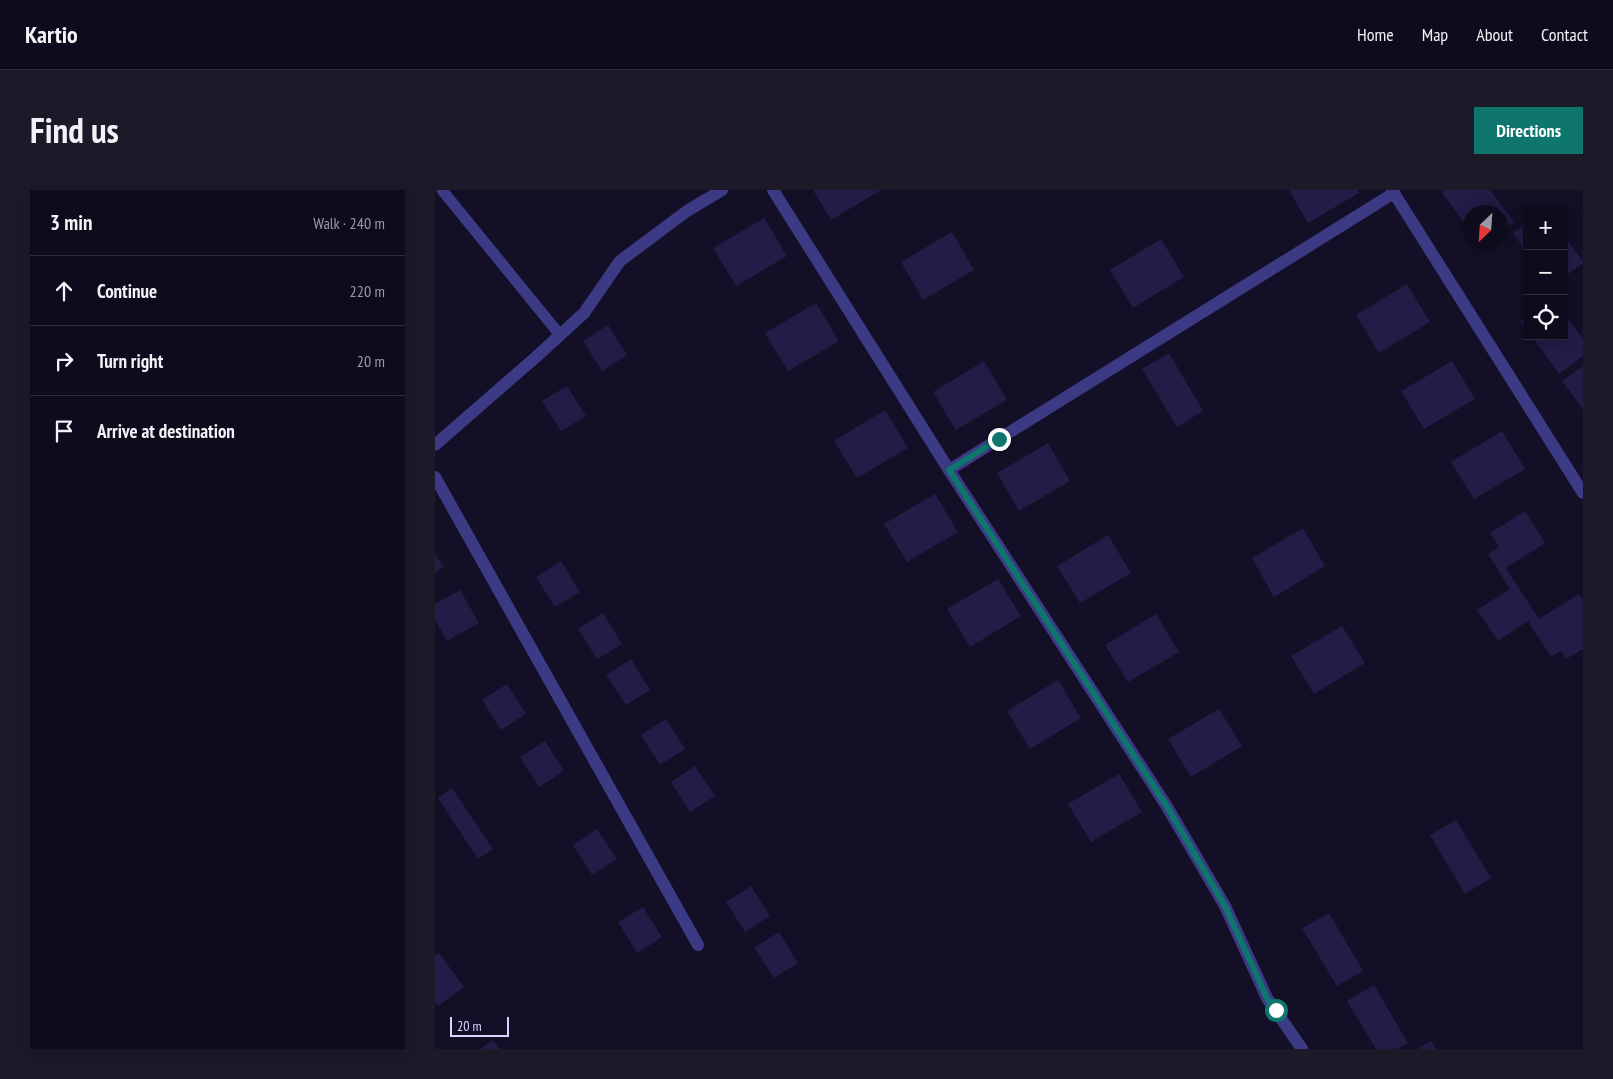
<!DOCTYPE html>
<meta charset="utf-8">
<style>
body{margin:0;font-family:"PT Sans Narrow",sans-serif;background:#1c1929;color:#f1f3f6}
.controls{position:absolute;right:15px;top:15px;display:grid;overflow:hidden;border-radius:0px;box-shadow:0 2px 12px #0003}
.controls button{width:45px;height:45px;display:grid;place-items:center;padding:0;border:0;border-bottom:1px solid #2e2b3b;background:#0e0b1c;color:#f1f3f6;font:25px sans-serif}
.compass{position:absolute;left:1028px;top:15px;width:45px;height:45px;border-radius:50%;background:#0e0b1c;box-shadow:0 2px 12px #0003;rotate:205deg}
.scale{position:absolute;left:15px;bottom:12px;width:59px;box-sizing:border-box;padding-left:5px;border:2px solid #d9d4ff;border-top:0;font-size:14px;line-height:18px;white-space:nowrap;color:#d9d4ff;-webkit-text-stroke:4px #130f26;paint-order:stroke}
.stop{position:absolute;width:15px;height:15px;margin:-11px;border:4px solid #0f766e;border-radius:50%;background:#fff}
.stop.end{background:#0f766e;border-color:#fff;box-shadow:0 1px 5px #0008}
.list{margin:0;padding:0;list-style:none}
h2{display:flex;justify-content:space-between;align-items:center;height:65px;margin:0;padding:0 20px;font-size:21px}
h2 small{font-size:16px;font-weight:400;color:#9b9ba3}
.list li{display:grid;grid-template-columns:32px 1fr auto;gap:15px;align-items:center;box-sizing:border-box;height:70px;padding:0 20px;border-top:1px solid #2e2b3b}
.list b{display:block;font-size:19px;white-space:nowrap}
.list em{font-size:16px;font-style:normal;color:#9b9ba3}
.icon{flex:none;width:28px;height:28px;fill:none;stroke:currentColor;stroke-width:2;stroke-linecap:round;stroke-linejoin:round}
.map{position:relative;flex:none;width:1148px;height:859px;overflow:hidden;border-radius:0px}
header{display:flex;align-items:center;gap:30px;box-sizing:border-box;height:70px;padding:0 25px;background:#0e0b1c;border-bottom:1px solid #2e2b3b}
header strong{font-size:24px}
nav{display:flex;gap:28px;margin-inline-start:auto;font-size:18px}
.intro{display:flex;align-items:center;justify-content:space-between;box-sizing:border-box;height:120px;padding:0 30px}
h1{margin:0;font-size:35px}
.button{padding:12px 22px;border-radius:0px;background:#0f766e;color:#fff;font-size:18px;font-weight:700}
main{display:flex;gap:30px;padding:0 30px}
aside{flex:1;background:#0e0b1c;border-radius:0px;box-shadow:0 2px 12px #0003}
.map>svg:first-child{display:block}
</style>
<header>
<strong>Kartio</strong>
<nav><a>Home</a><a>Map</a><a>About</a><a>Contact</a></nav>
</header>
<div class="intro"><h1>Find us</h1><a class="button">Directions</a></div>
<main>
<aside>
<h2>3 min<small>Walk · 240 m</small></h2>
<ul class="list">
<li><svg class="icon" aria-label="ahead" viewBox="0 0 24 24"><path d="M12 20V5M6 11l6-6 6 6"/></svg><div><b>Continue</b></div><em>220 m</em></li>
<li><svg class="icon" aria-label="right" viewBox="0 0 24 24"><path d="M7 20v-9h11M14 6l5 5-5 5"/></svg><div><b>Turn right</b></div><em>20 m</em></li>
<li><svg class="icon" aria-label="arrive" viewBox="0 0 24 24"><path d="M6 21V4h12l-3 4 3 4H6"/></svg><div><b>Arrive at destination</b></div></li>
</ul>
</aside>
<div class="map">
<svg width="1148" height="859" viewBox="0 0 1148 859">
<rect width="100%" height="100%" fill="#130f26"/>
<g fill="#241b47">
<path d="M378,0h68l-50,30z"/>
<path d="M854,0h69l1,3 -51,30z"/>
<path d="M1011,0h44l24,32 -13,9v-19h-30v19l-29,-38z"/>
<path d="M329,28l23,38 -51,30 -23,-38z"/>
<path d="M1092,33v29l-14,-19z"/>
<path d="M517,42l22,38 -51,30 -22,-38z"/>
<path d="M1129,46l19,25v2l-19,14z"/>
<path d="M726,49l23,38 -51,31 -23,-38z"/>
<path d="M972,94l23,38 -51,31 -23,-38z"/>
<path d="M381,113l23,38 -51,30 -23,-38z"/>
<path d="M1129,123l19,26v17l-24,18 -27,-38h32z"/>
<path d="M1092,126v14l-7,-9z"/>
<path d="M173,135l19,30 -25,16 -19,-30z"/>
<path d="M734,163l34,58 -26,16 -35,-58z"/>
<path d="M549,171l23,39 -51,30 -23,-38z"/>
<path d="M1017,171l23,38 -51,30 -23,-38z"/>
<path d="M1148,176v43l-21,-28z"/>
<path d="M132,196l19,30 -25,15 -19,-30z"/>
<path d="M450,220l23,38 -51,30 -23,-37z"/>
<path d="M1067,241l23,38 -51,30 -23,-37z"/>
<path d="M613,253l22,38 -51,30 -22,-38z"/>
<path d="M500,304l23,38 -51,30 -23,-38z"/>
<path d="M1090,321l20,32 -39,25 33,51 40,-25 4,6v49l-17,10 -5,-8 -10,6 -23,-36 -30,20 -21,-31 33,-21 -22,-35 11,-7 -9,-14z"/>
<path d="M868,338l22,38 -51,31 -22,-39z"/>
<path d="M673,345l23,38 -51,30 -23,-37z"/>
<path d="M0,364l9,13 -9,6z"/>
<path d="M126,371l19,31 -25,15 -19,-30z"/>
<path d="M563,389l23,37 -51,31 -23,-38z"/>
<path d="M25,400l19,33 -32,18 -12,-21v-16z"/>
<path d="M168,423l19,31 -25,15 -19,-30z"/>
<path d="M721,424l23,38 -51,30 -23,-37z"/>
<path d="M907,436l23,37 -51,31 -23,-38z"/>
<path d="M196,469l19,31 -24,15 -20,-30z"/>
<path d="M623,490l23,38 -51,31 -23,-38z"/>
<path d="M72,494l19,30 -25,16 -19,-30z"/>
<path d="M784,519l23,37 -51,31 -23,-38z"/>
<path d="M231,529l19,30 -25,16 -19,-30z"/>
<path d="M110,551l19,30 -25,16 -19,-30z"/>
<path d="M260,576l20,30 -25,16 -19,-30z"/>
<path d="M684,584l23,38 -51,30 -23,-38z"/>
<path d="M17,598l41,61 -15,10 -40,-61z"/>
<path d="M1021,630l35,58 -26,16 -35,-59z"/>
<path d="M162,639l20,30 -25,16 -19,-30z"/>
<path d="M316,696l19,30 -25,16 -19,-30z"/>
<path d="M208,717l19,30 -25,16 -19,-31z"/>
<path d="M894,723l34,58 -26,15 -35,-58z"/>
<path d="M344,742l19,31 -24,15 -20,-30z"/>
<path d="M4,763l25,34 -26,19 -3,-4v-47z"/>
<path d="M939,795l34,58 -10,6h-22l-29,-48z"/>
<path d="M58,850l6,9h-19z"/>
<path d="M996,851l5,8h-19z"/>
</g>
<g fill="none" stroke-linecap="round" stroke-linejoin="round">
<path stroke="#3d3a85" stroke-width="11" d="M7,0l118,145"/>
<g stroke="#3d3a85" stroke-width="12">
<path d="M338,0l176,280 217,335 59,101 42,92 35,51"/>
<path d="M0,255l101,-88 48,-44 36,-52 67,-50 35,-21"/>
<path d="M514,280l445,-277"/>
<path d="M0,287l263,468"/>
</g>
<path stroke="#3d3a85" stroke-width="12" d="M957,0l191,303"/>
</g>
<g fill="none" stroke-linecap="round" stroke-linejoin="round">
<path stroke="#0f766e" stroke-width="6" d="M564,249l-50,31 217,335 59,101 42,92 9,12"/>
</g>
</svg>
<div class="controls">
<button>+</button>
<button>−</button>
<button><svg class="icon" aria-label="locate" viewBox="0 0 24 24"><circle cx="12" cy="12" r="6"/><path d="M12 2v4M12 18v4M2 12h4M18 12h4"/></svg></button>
</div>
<svg class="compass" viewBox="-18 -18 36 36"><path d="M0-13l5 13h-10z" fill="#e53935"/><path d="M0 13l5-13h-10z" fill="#9b9ba3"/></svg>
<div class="scale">20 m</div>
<div class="stop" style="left:841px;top:820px"></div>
<div class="stop end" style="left:564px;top:249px"></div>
</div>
</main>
